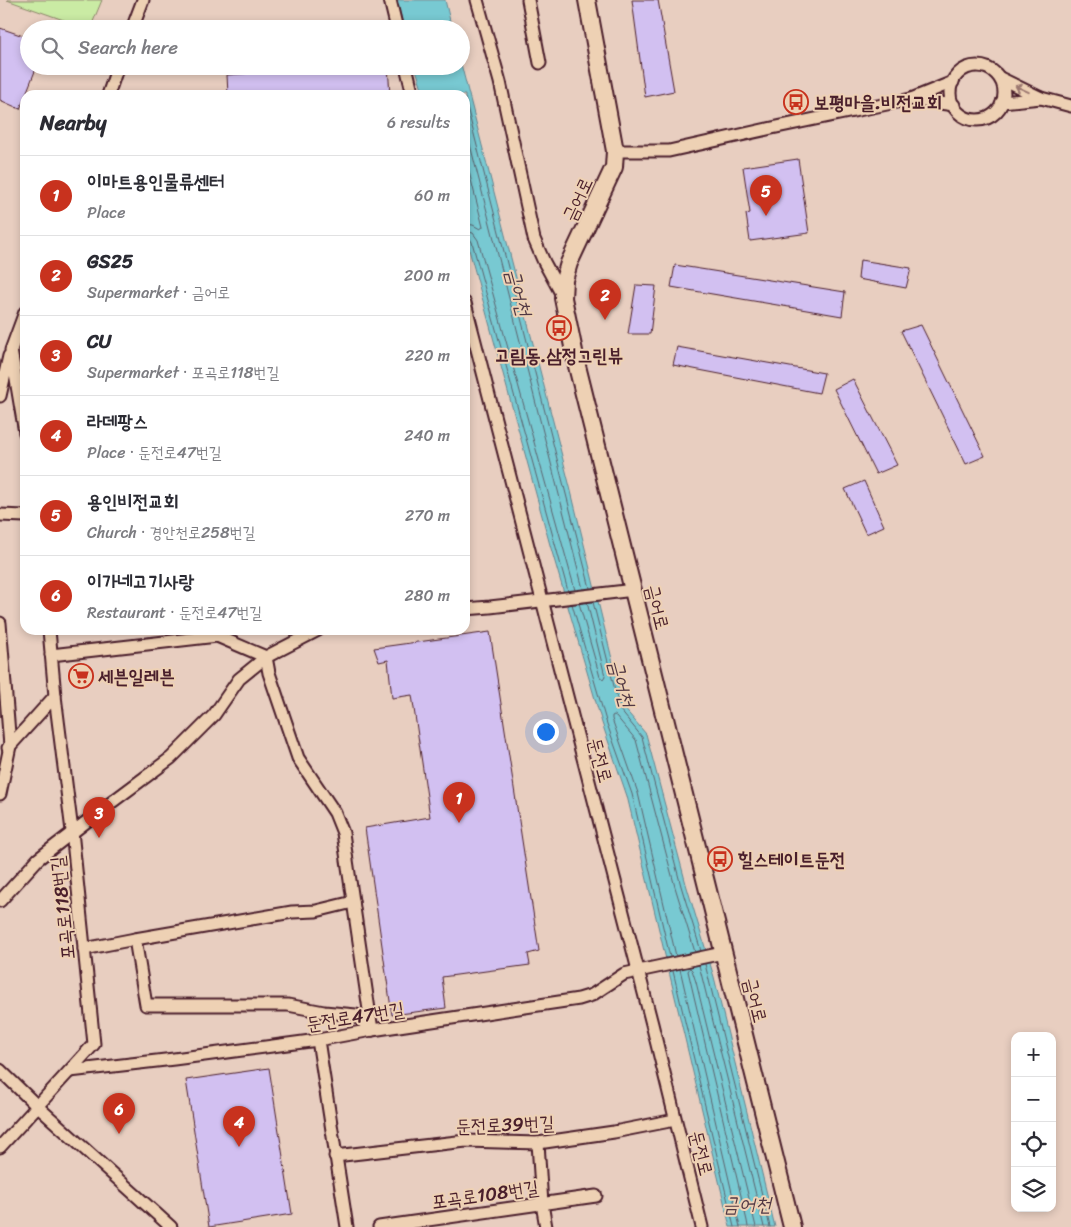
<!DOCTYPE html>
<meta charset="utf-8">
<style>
body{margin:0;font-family:Sriracha,"Poor Story",sans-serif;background:#f7f7f7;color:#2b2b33}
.controls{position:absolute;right:15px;bottom:15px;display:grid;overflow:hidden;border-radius:10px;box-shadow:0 2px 8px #0003}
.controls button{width:45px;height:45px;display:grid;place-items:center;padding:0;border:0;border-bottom:1px solid #e1e1e2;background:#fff;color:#2b2b33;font:25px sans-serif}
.you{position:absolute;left:545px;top:731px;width:18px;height:18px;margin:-12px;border:4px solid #fff;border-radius:50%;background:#1a73e8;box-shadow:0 0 0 8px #1a73e833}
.badge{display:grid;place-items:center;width:32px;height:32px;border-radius:50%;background:#c8321e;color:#fff;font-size:16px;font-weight:700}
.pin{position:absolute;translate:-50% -41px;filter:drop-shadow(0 1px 2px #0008)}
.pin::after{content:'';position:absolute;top:26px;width:18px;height:15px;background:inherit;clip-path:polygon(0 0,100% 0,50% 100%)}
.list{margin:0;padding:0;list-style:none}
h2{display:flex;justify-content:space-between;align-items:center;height:65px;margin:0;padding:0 20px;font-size:21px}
h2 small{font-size:16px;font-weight:400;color:#7c7c81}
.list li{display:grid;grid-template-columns:32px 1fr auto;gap:15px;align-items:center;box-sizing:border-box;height:80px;padding:0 20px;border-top:1px solid #e1e1e2}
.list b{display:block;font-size:19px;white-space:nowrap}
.list p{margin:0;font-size:16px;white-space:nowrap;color:#7c7c81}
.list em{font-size:16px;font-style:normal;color:#7c7c81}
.icon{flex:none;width:28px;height:28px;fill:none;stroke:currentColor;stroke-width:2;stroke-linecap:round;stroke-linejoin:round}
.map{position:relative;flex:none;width:1071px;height:1227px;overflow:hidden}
.search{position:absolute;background:#fff;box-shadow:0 2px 8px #0003;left:20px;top:20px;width:450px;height:55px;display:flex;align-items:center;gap:12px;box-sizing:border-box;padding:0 18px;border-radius:28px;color:#7c7c81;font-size:19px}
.panel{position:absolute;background:#fff;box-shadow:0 2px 8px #0003;left:20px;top:90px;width:450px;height:545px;border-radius:15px}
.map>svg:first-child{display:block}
</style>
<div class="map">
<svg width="1071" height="1227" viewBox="0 0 1071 1227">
<rect width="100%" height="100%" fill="#e8cec0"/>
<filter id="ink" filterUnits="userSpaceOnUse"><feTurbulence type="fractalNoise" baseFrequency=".02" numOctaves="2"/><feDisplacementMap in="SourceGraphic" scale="10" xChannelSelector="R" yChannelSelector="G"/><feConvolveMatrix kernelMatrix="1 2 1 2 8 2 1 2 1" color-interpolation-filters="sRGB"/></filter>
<g filter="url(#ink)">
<path fill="#caeba4" stroke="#8a8568" d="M7,0h95l-12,29h-1z"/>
<g fill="#78c9d2" stroke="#66858f">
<path d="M397,0h48l7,29h-48z"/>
<path d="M461,64l109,423 54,221 22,26 40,150 28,93 61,250h-45l-103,-431 -25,-73 -52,-178 -85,-310v-140h-41l-9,-29h46z"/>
</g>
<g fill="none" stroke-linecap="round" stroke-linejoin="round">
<g stroke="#5c636e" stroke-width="1">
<path d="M465,99l125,489"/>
<path d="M465,125l118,464"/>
<path d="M465,156l18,71 -3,2 -7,-4 -8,-1"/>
<path d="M465,231l8,2 5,7 97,350"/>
<path d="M465,238l5,1 2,3 96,349"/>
<path d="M593,602l27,108 22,27 39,149 20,65"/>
<path d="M579,603l21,74 3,2 2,-3 -18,-74"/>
<path d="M572,604l34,117 26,73 38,163"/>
<path d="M676,956l-38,-163 -26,-74v-3l2,-1 2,1 20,24 39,147 20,65"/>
<path d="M705,964l65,263"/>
<path d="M699,965l65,262"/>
<path d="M680,969l60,258"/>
<path d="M673,971l61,256"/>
<path d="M748,1227l-1,-6 -59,-250 2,-3 2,2 4,12 60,245"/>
</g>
</g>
<g fill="#d2c0f1" stroke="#4a1f2b">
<path d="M632,0h26l16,91 -29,6z"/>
<path d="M0,28l29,10v28h8l-17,43 -20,-9z"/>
<path d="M349,66h39l2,29h-162l-1,-20z"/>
<path d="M798,159l11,74 -59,8 -4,-27 4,-1 -7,-46z"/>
<path d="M860,260l51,8 -5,20 -48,-9z"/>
<path d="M675,265l170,27 -3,24 -171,-29z"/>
<path d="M636,285l20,1 -6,48h-22z"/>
<path d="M921,325l64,131 -19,8 -65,-133z"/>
<path d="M677,347l147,26 -5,20 -146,-28z"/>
<path d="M853,379l44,86 -21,9 -42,-85z"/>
<path d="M864,481l20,45 -18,8 -21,-45z"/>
<path d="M490,632l49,319 -11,3 2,11 -88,12 4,31 -54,7 -27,-187 65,-11 -18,-122 -20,3 -4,-38 -9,2 -5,-14z"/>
<path d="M269,1068l23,146 -83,13 -23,-147z"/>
</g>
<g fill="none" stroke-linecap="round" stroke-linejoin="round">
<defs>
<g id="street">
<path d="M390,0l7,29"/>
<path d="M477,0l23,82 34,157 10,23 19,35"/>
<path d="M528,0l12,63"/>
<path d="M132,29l11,-29"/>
<path d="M406,66l7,29"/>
<circle cx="977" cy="93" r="27"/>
<path d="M1000,78l41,20 -39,4"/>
<path d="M953,82l-42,17 43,6"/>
<path d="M108,95l10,-29"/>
<path d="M1041,98l30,8"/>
<path d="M615,151h54l103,-23 139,-29"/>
<path d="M465,303l187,721 50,203"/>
<path d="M25,312l-14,38 14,83"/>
<path d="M0,396l9,-40"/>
<path d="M0,515l25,1"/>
<path d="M465,609l25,-2 144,-17"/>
<path d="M0,623l10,123 -10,48"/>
<path d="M51,655l166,-19 49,21 52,-27"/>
<path d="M8,748l47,-52"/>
<path d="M0,901l38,-42 74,-57 59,-44 43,-43 25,-36 27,-22 3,16 29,85 37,55 8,20 29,197"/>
<path d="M135,939l11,66h142l36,7 32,3 16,15"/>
<path d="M84,949l51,-10 157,-27 24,-1 37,-9"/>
<path d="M318,1040l29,187"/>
<path d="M0,1070l37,36 134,121"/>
<path d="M70,1071l104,-12 144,-19 54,-10 207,-31 13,-4 32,-21 99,-21"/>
<path d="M538,1143l4,61 4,23"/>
<path d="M0,1147l94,-103 -22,-213 -17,-135 -6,-66"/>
<path d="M335,1156l131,-15 72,2 76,-11 61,-12"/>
<path d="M379,1227l217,-31"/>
</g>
<path id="secondary" d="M587,0l28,151 -1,16 -45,96 -5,17 -1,18 14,68 215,861"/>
</defs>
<use href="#street" stroke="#4a1f2b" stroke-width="15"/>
<use href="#secondary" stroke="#4a1f2b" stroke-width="20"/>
<use href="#street" stroke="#eed1b4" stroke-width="11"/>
<use href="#secondary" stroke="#eed1b4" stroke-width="16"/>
</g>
<defs><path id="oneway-shaft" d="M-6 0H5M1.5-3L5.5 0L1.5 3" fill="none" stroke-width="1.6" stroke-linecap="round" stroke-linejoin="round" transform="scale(1.25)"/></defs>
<use stroke="#9c7870" href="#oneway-shaft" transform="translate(1022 89) rotate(-155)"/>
</g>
<defs>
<symbol id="bus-ring" viewBox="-11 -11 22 22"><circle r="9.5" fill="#eed1b4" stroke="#c8321e" stroke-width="1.5"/><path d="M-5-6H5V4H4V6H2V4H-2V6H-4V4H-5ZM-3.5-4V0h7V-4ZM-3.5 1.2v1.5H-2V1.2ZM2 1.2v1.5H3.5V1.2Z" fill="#c8321e"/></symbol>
<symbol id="supermarket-ring" viewBox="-11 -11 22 22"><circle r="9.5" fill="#eed1b4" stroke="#c8321e" stroke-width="1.5"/><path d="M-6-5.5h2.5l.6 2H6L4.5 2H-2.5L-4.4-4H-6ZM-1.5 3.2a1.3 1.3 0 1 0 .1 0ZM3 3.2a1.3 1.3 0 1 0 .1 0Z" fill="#c8321e"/></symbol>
</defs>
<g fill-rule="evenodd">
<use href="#bus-ring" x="782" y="88" width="28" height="28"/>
<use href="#bus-ring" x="545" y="314" width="28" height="28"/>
<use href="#supermarket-ring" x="67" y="662" width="28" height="28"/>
<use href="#bus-ring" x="706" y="845" width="28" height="28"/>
</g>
<g text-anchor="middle" stroke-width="4" stroke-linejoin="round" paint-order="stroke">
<g font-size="19" font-weight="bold" fill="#4a1f2b" stroke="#eed1b4" text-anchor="start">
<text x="814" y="109">보평마을.비전교회</text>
<text x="559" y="362" text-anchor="middle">고림동.삼정그린뷰</text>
<text x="98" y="683">세븐일레븐</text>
<text x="738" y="866">힐스테이트둔전</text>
</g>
<g font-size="19" fill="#4a1f2b" stroke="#eed1b4">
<text transform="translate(577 199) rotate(-65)" y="7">금어로</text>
<text transform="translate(658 607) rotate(76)" y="7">금어로</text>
<text transform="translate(601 760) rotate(75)" y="7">둔전로</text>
<text transform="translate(62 908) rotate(-96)" y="7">포곡로118번길</text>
<text transform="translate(756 1000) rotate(76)" y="7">금어로</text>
<text transform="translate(355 1016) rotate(-9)" y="7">둔전로47번길</text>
<text transform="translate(505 1124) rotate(-2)" y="7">둔전로39번길</text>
<text transform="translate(702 1153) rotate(76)" y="7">둔전로</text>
<text transform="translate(485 1194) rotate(-8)" y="7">포곡로108번길</text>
</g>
<g font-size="20" font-style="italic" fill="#513844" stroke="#eed1b4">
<text transform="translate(519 292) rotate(75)" y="7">금어천</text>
<text transform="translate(622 683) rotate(75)" y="7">금어천</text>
<text x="747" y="1211">금어천</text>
</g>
</g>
</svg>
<div class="controls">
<button>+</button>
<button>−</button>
<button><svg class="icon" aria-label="locate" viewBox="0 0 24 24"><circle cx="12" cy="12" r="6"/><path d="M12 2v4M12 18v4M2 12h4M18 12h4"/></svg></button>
<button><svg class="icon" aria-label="layers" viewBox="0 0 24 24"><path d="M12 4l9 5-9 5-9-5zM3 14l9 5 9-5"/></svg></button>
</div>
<div class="you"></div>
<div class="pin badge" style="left:459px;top:823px">1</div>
<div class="pin badge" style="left:605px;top:320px">2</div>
<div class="pin badge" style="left:99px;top:838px">3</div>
<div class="pin badge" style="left:239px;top:1147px">4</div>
<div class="pin badge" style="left:766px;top:216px">5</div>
<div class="pin badge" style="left:119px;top:1134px">6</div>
<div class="search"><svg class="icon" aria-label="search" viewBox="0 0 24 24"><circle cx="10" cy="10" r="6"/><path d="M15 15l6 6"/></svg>Search here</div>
<section class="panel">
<h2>Nearby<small>6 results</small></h2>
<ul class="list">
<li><span class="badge">1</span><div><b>이마트용인물류센터</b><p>Place</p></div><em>60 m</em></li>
<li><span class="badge">2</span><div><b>GS25</b><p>Supermarket · 금어로</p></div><em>200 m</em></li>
<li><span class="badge">3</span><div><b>CU</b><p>Supermarket · 포곡로118번길</p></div><em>220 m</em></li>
<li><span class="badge">4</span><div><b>라데팡스</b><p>Place · 둔전로47번길</p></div><em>240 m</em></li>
<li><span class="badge">5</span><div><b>용인비전교회</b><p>Church · 경안천로258번길</p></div><em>270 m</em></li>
<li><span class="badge">6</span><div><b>이가네고기사랑</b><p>Restaurant · 둔전로47번길</p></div><em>280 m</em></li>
</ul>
</section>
</div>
